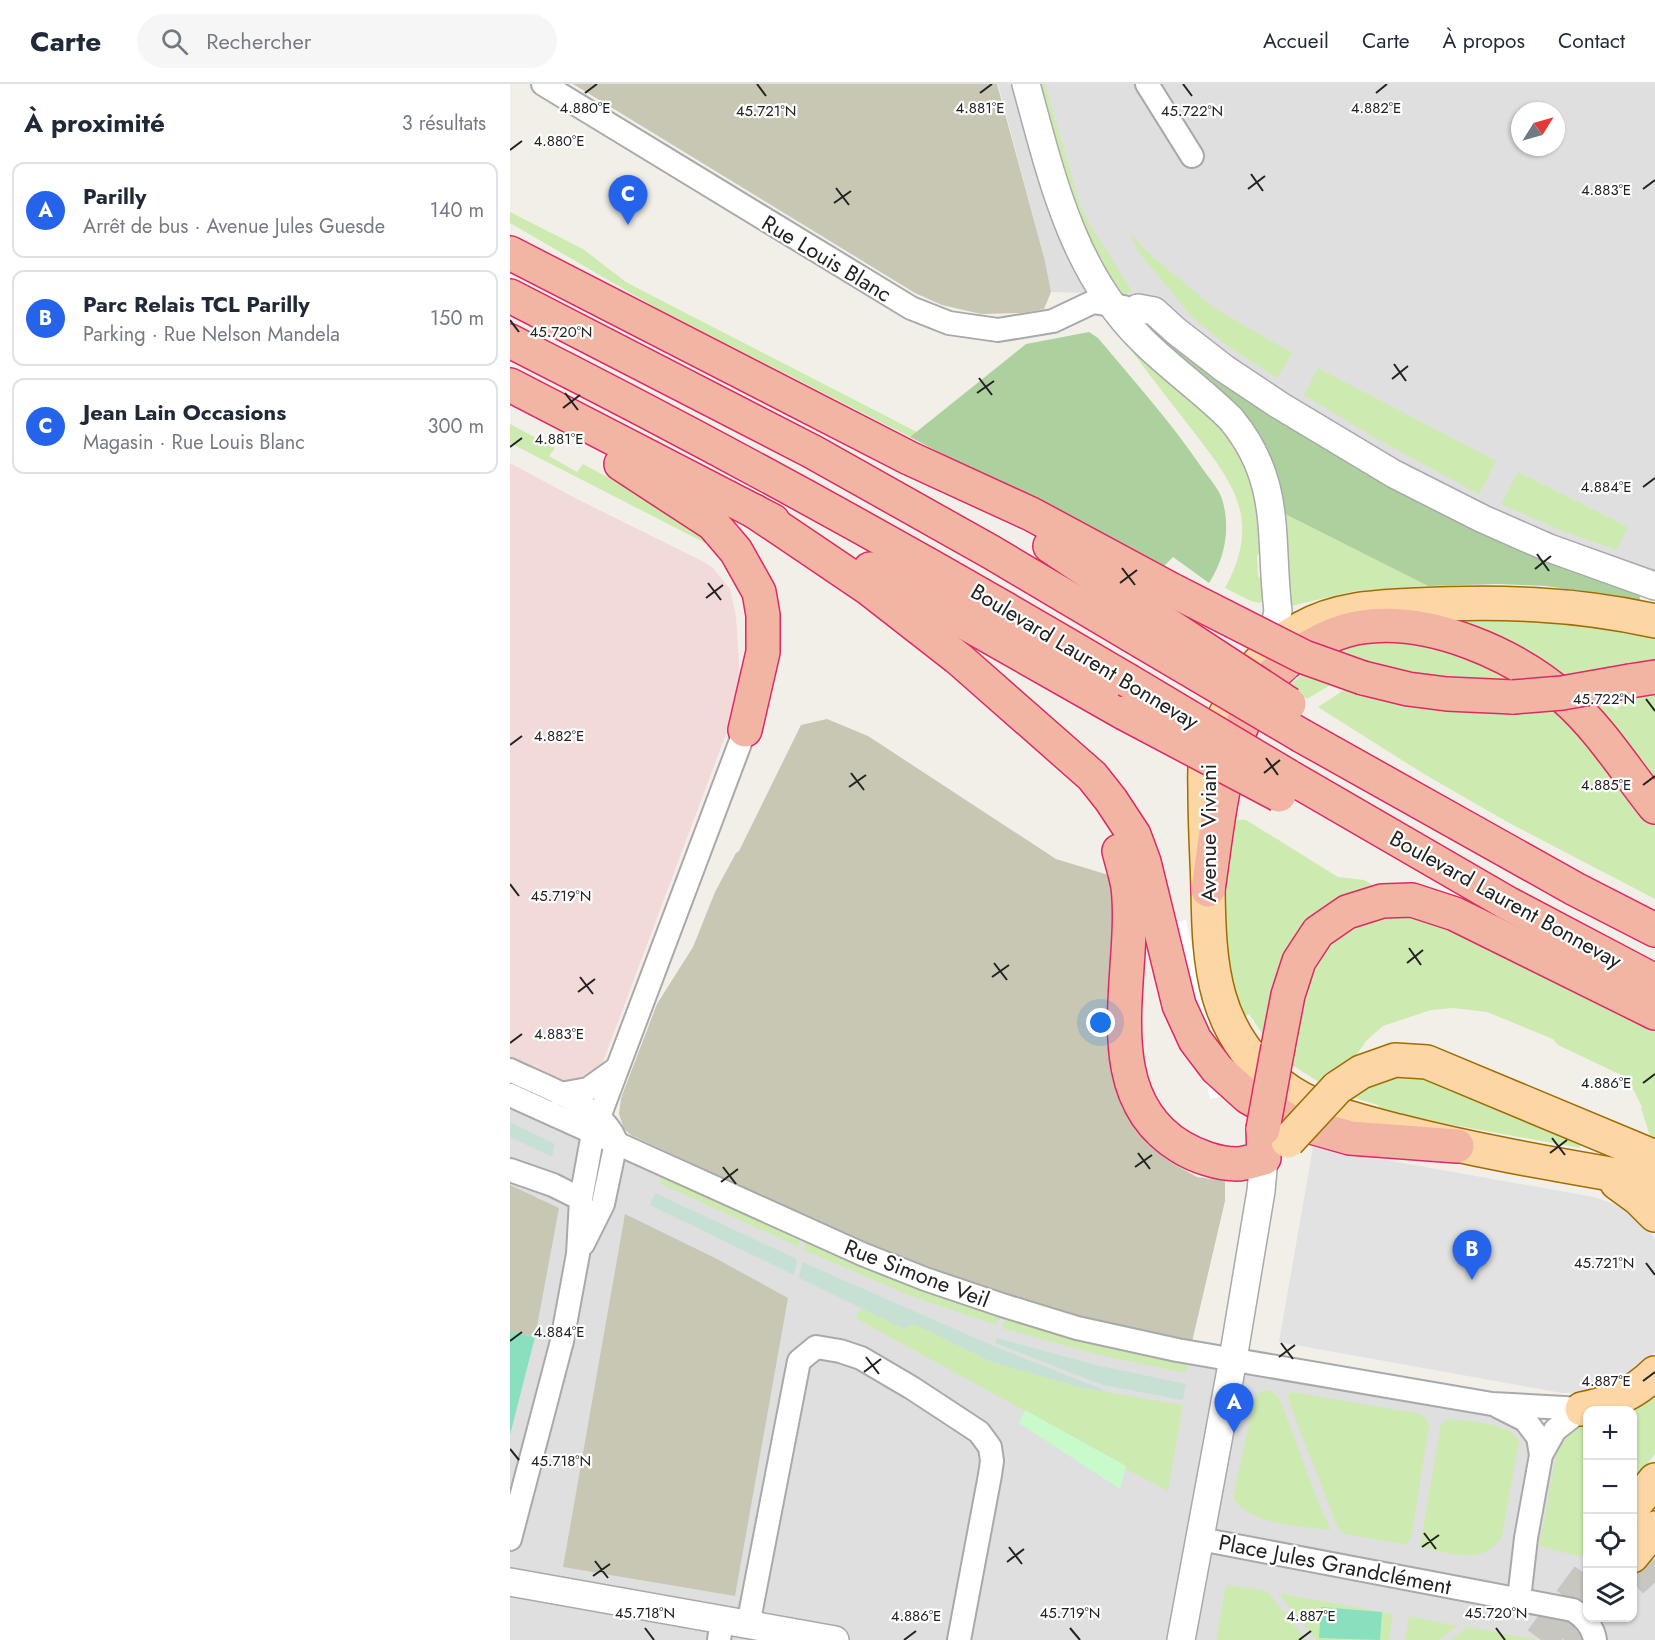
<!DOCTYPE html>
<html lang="fr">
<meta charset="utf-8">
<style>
body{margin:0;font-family:Jost,sans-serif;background:#f6f6f7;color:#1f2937}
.controls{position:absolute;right:18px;bottom:18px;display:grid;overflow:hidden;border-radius:12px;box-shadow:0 2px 4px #0004}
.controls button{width:54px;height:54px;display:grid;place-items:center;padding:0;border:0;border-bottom:2px solid #e0e1e3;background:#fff;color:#1f2937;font:30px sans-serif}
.compass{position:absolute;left:1001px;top:18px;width:54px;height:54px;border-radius:50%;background:#fff;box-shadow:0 2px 4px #0004;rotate:53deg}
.you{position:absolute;left:591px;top:939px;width:21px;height:21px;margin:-15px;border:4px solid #fff;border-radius:50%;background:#1a73e8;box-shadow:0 0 0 9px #1a73e833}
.badge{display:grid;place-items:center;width:39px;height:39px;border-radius:50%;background:#2563eb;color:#fff;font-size:20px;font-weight:700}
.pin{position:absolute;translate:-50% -50px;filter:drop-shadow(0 2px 3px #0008)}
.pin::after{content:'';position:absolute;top:32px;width:21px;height:18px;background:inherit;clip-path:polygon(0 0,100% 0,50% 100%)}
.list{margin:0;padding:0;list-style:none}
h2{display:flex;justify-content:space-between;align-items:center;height:78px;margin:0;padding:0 24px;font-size:26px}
h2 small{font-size:20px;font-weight:400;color:#747a83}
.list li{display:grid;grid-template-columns:39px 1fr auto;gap:18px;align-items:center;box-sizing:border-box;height:96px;margin:0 12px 12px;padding:0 12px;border:2px solid #e0e1e3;border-radius:12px}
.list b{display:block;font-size:22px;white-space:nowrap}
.list p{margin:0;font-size:20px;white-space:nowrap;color:#747a83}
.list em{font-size:20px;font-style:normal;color:#747a83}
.icon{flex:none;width:33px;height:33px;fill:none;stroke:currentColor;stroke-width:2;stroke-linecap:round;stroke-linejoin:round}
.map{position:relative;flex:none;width:1145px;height:1556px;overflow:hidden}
header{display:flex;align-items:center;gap:36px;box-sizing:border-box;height:84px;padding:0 30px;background:#fff;border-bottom:2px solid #e0e1e3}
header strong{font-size:28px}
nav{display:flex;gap:33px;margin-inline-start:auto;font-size:21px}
.search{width:420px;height:54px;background:#f6f6f7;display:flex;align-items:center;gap:15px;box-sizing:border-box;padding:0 21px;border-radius:33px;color:#747a83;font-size:22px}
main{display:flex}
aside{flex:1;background:#fff}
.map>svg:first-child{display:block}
</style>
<header>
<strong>Carte</strong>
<div class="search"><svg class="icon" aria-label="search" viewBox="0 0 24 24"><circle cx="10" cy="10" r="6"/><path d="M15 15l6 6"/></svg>Rechercher</div>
<nav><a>Accueil</a><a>Carte</a><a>À propos</a><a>Contact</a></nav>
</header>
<main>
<aside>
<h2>À proximité<small>3 résultats</small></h2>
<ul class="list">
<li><span class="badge">A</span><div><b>Parilly</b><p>Arrêt de bus · Avenue Jules Guesde</p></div><em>140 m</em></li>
<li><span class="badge">B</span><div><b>Parc Relais TCL Parilly</b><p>Parking · Rue Nelson Mandela</p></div><em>150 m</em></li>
<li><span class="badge">C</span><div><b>Jean Lain Occasions</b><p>Magasin · Rue Louis Blanc</p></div><em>300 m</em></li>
</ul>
</aside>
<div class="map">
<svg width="1145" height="1556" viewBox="0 0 1145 1556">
<rect width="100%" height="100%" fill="#f2efe9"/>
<g fill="#e0dfdf" fill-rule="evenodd">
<path d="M488,0h657v511l-173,-69 -301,-184 -54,-48 -76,-2 -6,-31zM1010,27h36v36h-36z"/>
<path d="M0,981l144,106 199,90 204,72 130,30 397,67 4,4v184h44l1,-135 22,17v140h-1145z"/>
</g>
<path fill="#f2dad9" d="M0,379l65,35 129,64 9,6 17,21 6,27 5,78 -153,408 -78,-37z"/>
<g fill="#c7c7b4">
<path d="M63,0h424l48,177 6,31 -7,17 -22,4 -41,1 -39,-9 -27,-12z"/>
<path d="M317,635l41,17 188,123 56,17 10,26 -9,160 9,46 27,38 23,17 25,14 28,4v20l-33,141 -90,-19 -89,-26 -64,-22 -103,-40 -215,-100 -7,-6 -5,-15 2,-16 36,-94 36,-57 22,-55 21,-39 3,-2 62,-126z"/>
<path d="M0,1101l49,23 -24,129 -25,-5z"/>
<path d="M115,1130l92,45 71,39 -53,298 -172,-29z"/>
</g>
<g fill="#cdebb0">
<path d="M529,0h6l34,118 12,25 40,62 -1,3 -11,4 -42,-75z"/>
<path d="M0,128l73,37 43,33 46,24 245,126 -7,5 -252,-128 -148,-86z"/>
<path d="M620,149l18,20 68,56 76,44 -15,25 -48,-31 -38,-31 -54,-66z"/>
<path d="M627,267l79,68 33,47 15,81 -7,9 1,20 8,10v13l-7,4 -8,-2 -26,-13c37,-68 9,-104 -32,-157 -20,-26 -40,-51 -59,-77z"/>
<path d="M808,284l178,93 -17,33 -98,-53 -77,-46z"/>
<path d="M0,340l45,24 -6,8 28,16 6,-8 105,57 31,29 -209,-107z"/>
<path d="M1008,388l110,55 -12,23 -56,-20 -59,-26z"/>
<path d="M771,429l4,1 143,72 -73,5 -64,15 -6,-5z"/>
<path d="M985,529l160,20v30l-94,17 -123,-60z"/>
<path d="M909,552l113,47c-52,-2 -104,-4 -154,-17 -19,-5 -39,-12 -58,-18z"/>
<path d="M798,587l29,10 -30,18 -19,-13z"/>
<path d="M840,602l210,20 95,113v80l-144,-75 -87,-50 -106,-67z"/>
<path d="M1145,602v99l-67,-84 15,-2 13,11 21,-19z"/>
<path d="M715,735l21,1 92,57 26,3 14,8 -14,3 -98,148 -17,-25 -5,3 -15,-38 -6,-58z"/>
<path d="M910,831l182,90 53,24v112l-4,-2 -10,-31 1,-1 -9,-18 -10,-13 -65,-31 -5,-6 -66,-27 -34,-4 -22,2 -48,16 -16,14 -12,17 -33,27 -36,-23 13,-62 16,-36 20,-27 34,-19z"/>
<path d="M873,989l44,5 153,65v5l-198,-36 -4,-7 -30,-9z"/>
<path d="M153,1091l137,64 -1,8 -140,-64z"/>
<path d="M296,1157l47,20 147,55 -4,9 -85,-29 -107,-46z"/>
<path d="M351,1224l43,21 10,-5 78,38 90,26 101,17 -15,86 -42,-22v-3l-271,-148z"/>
<path d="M496,1234l97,27 84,18 -1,10 -87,-18 -97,-27z"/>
<path d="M759,1306l8,5 4,7 38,102 12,26c-29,-4 -83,-4 -98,-33l22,-100 5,-5z"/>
<path d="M782,1308l129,22 5,4 3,7 -17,109 -5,11 -63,-11 -7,-8 -48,-124 -1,-7z"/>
<path d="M1145,1308v62l-22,28 -1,-72h-7z"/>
<path d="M937,1335c19,2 64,3 72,22l-17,95c-19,32 -53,16 -82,11l21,-123z"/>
<path d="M1077,1339v124l-6,10 -42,-11 20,-107 19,-14z"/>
<path d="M719,1501l38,6 39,49h-90l9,-51z"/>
<path d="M768,1509l115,21 -4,26h-73z"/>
<path d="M899,1532l48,10 -18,14h-34z"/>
<path d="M957,1543l72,13h-88z"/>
</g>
<g fill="#add19e">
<path d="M653,242l112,83 364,177 1,14 -94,-14 -47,-2 -71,2 -143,-72c-14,-95 -64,-124 -132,-181z"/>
<path d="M579,248l9,6c36,43 73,84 104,130 7,10 17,21 20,31 9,29 3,59 -13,84l-36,-26 -12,12 -251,-132 116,-93z"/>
</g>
<g fill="#c6e0d4">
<path d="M0,1038l45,22 -3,13 -42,-20z"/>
<path d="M145,1109l142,66 -3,16 -144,-70z"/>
<path d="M292,1178l187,82 119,48 -26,-4 -90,-26 -78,-38 -10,5 -105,-51z"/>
<path d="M487,1254l103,28 86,18 -3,16 -80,-15 -108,-42z"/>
</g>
<path fill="#c8facc" d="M515,1326l101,56 -6,23 -101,-66z"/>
<g fill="#88e0be">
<path d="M0,1248l25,5 -25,98z"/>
<path d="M811,1523l61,5 -2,28 -61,-2z"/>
</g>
<path fill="#e2e2e2" d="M803,1063l281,50 20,7 16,9 12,10 13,16v112l-2,3 -14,14 -33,20 -27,5h-17l-283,-51z"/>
<path fill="#fff" d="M676,836l40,176 -16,3 -40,-175z"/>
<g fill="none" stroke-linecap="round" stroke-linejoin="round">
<path stroke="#c8c6c1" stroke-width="33" stroke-dasharray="33 16" stroke-linecap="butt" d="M1031,1556l47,-64"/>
<g stroke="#c8c6c1" stroke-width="33" stroke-dasharray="33 16" stroke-linecap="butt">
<path d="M1122,1497l23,-20"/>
<path d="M1054,1556l26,-22"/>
</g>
<defs>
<g id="minor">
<path d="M33,0l368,224 38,15 49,7 55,-9 40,-19 31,5"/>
<path d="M637,0l45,72"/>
<path d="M0,986c32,16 95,36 106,72l-13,62 -20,40"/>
<path d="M50,1010l28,-5 28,-20"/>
<path d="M0,1011l352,159 63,25 77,26 75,23 100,22 315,54 90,5"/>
<path d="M0,1086l43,15 28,14"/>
<path d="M989,1323l26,13 13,17 3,18 -15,83 -7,61"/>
<path d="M1031,1371l14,-25 27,-21"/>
<path d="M0,1455l52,-198 16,-87 3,-55 12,-66 152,-403"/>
<path d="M690,1455l373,71c11,7 20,17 22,30"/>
<path d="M238,1541l51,-264 17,-14 24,4 21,7 51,30 67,44 11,15 2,14 -2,14 -31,165"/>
<path d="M209,1556l3,-20"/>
</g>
<g id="tertiary">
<path d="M516,0c25,91 46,187 116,256 28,28 61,51 89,79 52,63 38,118 47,192l-3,14 -14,32"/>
<path d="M628,224l16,3 22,20 49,38 54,36 115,69 89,45 66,29 106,38"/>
<path d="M0,1498l325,58"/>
<path d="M671,1556l52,-281 28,-168 3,-33"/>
</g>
<g id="primary">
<path d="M1145,537c-80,-18 -158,-20 -239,-16 -40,2 -79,3 -114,23 -42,23 -66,61 -84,103 -3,9 -9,19 -12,29 -2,9 -1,21 -1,31 0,33 2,65 3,98 1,77 5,144 71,195 34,27 78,36 119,47 74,19 149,32 224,45l19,5 14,7"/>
<path d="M827,1004l24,-16 34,-12 32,2 228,95"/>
<path d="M1107,1099l22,16 16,16"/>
<path d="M1072,1325c29,-6 52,-15 73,-36"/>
<path d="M1122,1424l23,-28"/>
<path d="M1122,1472l23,-28"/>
</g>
<g id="trunk">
<path d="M0,169l399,205 122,56 143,77"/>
<path d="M0,212l303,156 178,100 150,89"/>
<path d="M0,257c210,106 415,219 617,339"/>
<path d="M0,301l263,136"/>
<path d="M111,380l92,60 23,27 23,41 4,23v37l-18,78"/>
<path d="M244,427l114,77 91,71 133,117 19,24 23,35 10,27 35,143 16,35 22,29 31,28 42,24 60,17 107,8"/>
<path d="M540,462l106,71"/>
<path d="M360,485l254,144"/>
<path d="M853,594l45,11 39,5 66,3"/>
<path d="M1120,597l25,-4"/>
<path d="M792,652l273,153 80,41"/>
<path d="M778,692l221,128 146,77"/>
<path d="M609,767c3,12 7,24 9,36 10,83 -37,206 53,260 15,9 37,17 56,17 8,0 19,-4 27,-6l-1,-29"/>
<path d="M698,806c9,-59 13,-121 39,-176 11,-25 30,-46 52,-61 20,-12 40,-23 63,-26 68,-10 153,27 204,72 35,31 60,72 89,108"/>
<path d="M768,963l10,-52 11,-34 19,-29 29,-20 35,-11 30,-1 43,14 200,99"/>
</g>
</defs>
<use href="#minor" stroke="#a9a9a9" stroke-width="26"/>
<use href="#tertiary" stroke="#a9a9a9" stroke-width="30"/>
<use href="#primary" stroke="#a06b00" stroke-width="36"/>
<use href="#trunk" stroke="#dc2a67" stroke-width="36"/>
<use href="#minor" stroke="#fff" stroke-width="22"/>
<use href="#tertiary" stroke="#fff" stroke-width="27"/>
<use href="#primary" stroke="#fcd6a4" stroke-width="33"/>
<use href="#trunk" stroke="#f2b4a3" stroke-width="33"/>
<defs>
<path id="primary-bridge" d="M778,1057l49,-53"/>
<g id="trunk-bridge">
<path d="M664,507l130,66 59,21"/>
<path d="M646,533l133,87"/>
<path d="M631,557l161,95"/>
<path d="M617,596l161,96"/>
<path d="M1003,613l49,-4 68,-12"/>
<path d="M614,629l155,82"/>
<path d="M753,1045l15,-82"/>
</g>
</defs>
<use href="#primary-bridge" stroke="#a06b00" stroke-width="36" stroke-linecap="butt"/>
<use href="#trunk-bridge" stroke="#dc2a67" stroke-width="36" stroke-linecap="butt"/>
<use href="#primary-bridge" stroke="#fcd6a4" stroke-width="33"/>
<use href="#trunk-bridge" stroke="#f2b4a3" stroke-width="33"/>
</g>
<path fill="none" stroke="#222" stroke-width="2" d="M247,0l9,12M673,0l9,12M75,9l12,-9M470,9l12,-9M866,9l11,-9M0,66l12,-9M741,90l12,17M326,104l13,17M738,105l17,-13M1133,105l12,-9M324,119l17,-12M0,236l9,12M884,280l12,17M469,294l13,17M882,295l16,-13M55,309l13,17M467,309l17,-12M53,324l17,-13M0,363l12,-9M1133,403l12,-9M1027,470l12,17M612,484l13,17M1025,485l16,-13M198,499l13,17M610,499l17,-13M196,514l17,-13M1136,615l9,12M0,661l12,-9M756,674l12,17M341,689l13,17M754,689l16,-13M1133,701l12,-9M339,703l17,-12M0,800l9,12M899,864l12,17M484,879l13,17M897,879l16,-13M70,893l13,17M482,893l17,-12M68,908l17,-13M0,959l12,-9M1133,999l12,-9M1042,1054l13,17M628,1069l12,16M1040,1069l17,-13M213,1083l13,17M625,1083l17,-12M211,1098l17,-13M1136,1179l9,12M0,1257l12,-9M771,1259l12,16M356,1273l13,17M769,1273l16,-12M354,1288l17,-13M1133,1297l12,-9M0,1365l9,11M914,1449l12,16M499,1463l13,17M912,1463l17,-12M85,1477l13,17M497,1478l17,-13M83,1492l17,-12M135,1544l9,12M560,1544l10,12M986,1544l9,12M394,1556l12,-9M789,1556l12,-9"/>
<g text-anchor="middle" stroke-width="4.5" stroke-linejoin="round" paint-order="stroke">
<g font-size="22" fill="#222" stroke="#fff">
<text transform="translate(317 174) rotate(31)" y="8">Rue Louis Blanc</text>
<text transform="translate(575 572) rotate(31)" y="8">Boulevard Laurent Bonnevay</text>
<text transform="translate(698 749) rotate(-90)" y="8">Avenue Viviani</text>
<text transform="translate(996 815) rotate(29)" y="8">Boulevard Laurent Bonnevay</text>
<text transform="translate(407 1189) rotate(21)" y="8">Rue Simone Veil</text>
<text transform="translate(825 1480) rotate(11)" y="8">Place Jules Grandclément</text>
</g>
</g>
<g font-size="15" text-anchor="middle" fill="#222" stroke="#fff" stroke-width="4.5" stroke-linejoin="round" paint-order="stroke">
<text x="75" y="29">4.880°E</text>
<text x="470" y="29">4.881°E</text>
<text x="866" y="29">4.882°E</text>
<text x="256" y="32">45.721°N</text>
<text x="682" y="32">45.722°N</text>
<text x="49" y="62">4.880°E</text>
<text x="1096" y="111">4.883°E</text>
<text x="51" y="253">45.720°N</text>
<text x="49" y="360">4.881°E</text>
<text x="1096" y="408">4.884°E</text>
<text x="1094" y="620">45.722°N</text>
<text x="49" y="657">4.882°E</text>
<text x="1096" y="706">4.885°E</text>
<text x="51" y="817">45.719°N</text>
<text x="49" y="955">4.883°E</text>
<text x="1096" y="1004">4.886°E</text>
<text x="1094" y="1184">45.721°N</text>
<text x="49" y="1253">4.884°E</text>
<text x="1096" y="1302">4.887°E</text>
<text x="51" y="1382">45.718°N</text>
<text x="135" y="1534">45.718°N</text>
<text x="560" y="1534">45.719°N</text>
<text x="986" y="1534">45.720°N</text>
<text x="406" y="1537">4.886°E</text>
<text x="801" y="1537">4.887°E</text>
</g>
</svg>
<div class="controls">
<button>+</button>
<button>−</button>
<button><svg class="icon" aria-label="locate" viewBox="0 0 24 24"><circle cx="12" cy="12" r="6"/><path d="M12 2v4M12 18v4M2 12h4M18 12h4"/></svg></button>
<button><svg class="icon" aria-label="layers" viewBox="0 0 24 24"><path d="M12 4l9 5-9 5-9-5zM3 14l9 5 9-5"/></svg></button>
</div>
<svg class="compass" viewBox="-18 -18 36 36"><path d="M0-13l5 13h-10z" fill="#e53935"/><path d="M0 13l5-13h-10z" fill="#747a83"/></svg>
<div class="you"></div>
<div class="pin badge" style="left:724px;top:1349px">A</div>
<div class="pin badge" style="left:962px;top:1196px">B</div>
<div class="pin badge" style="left:118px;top:141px">C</div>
</div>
</main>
